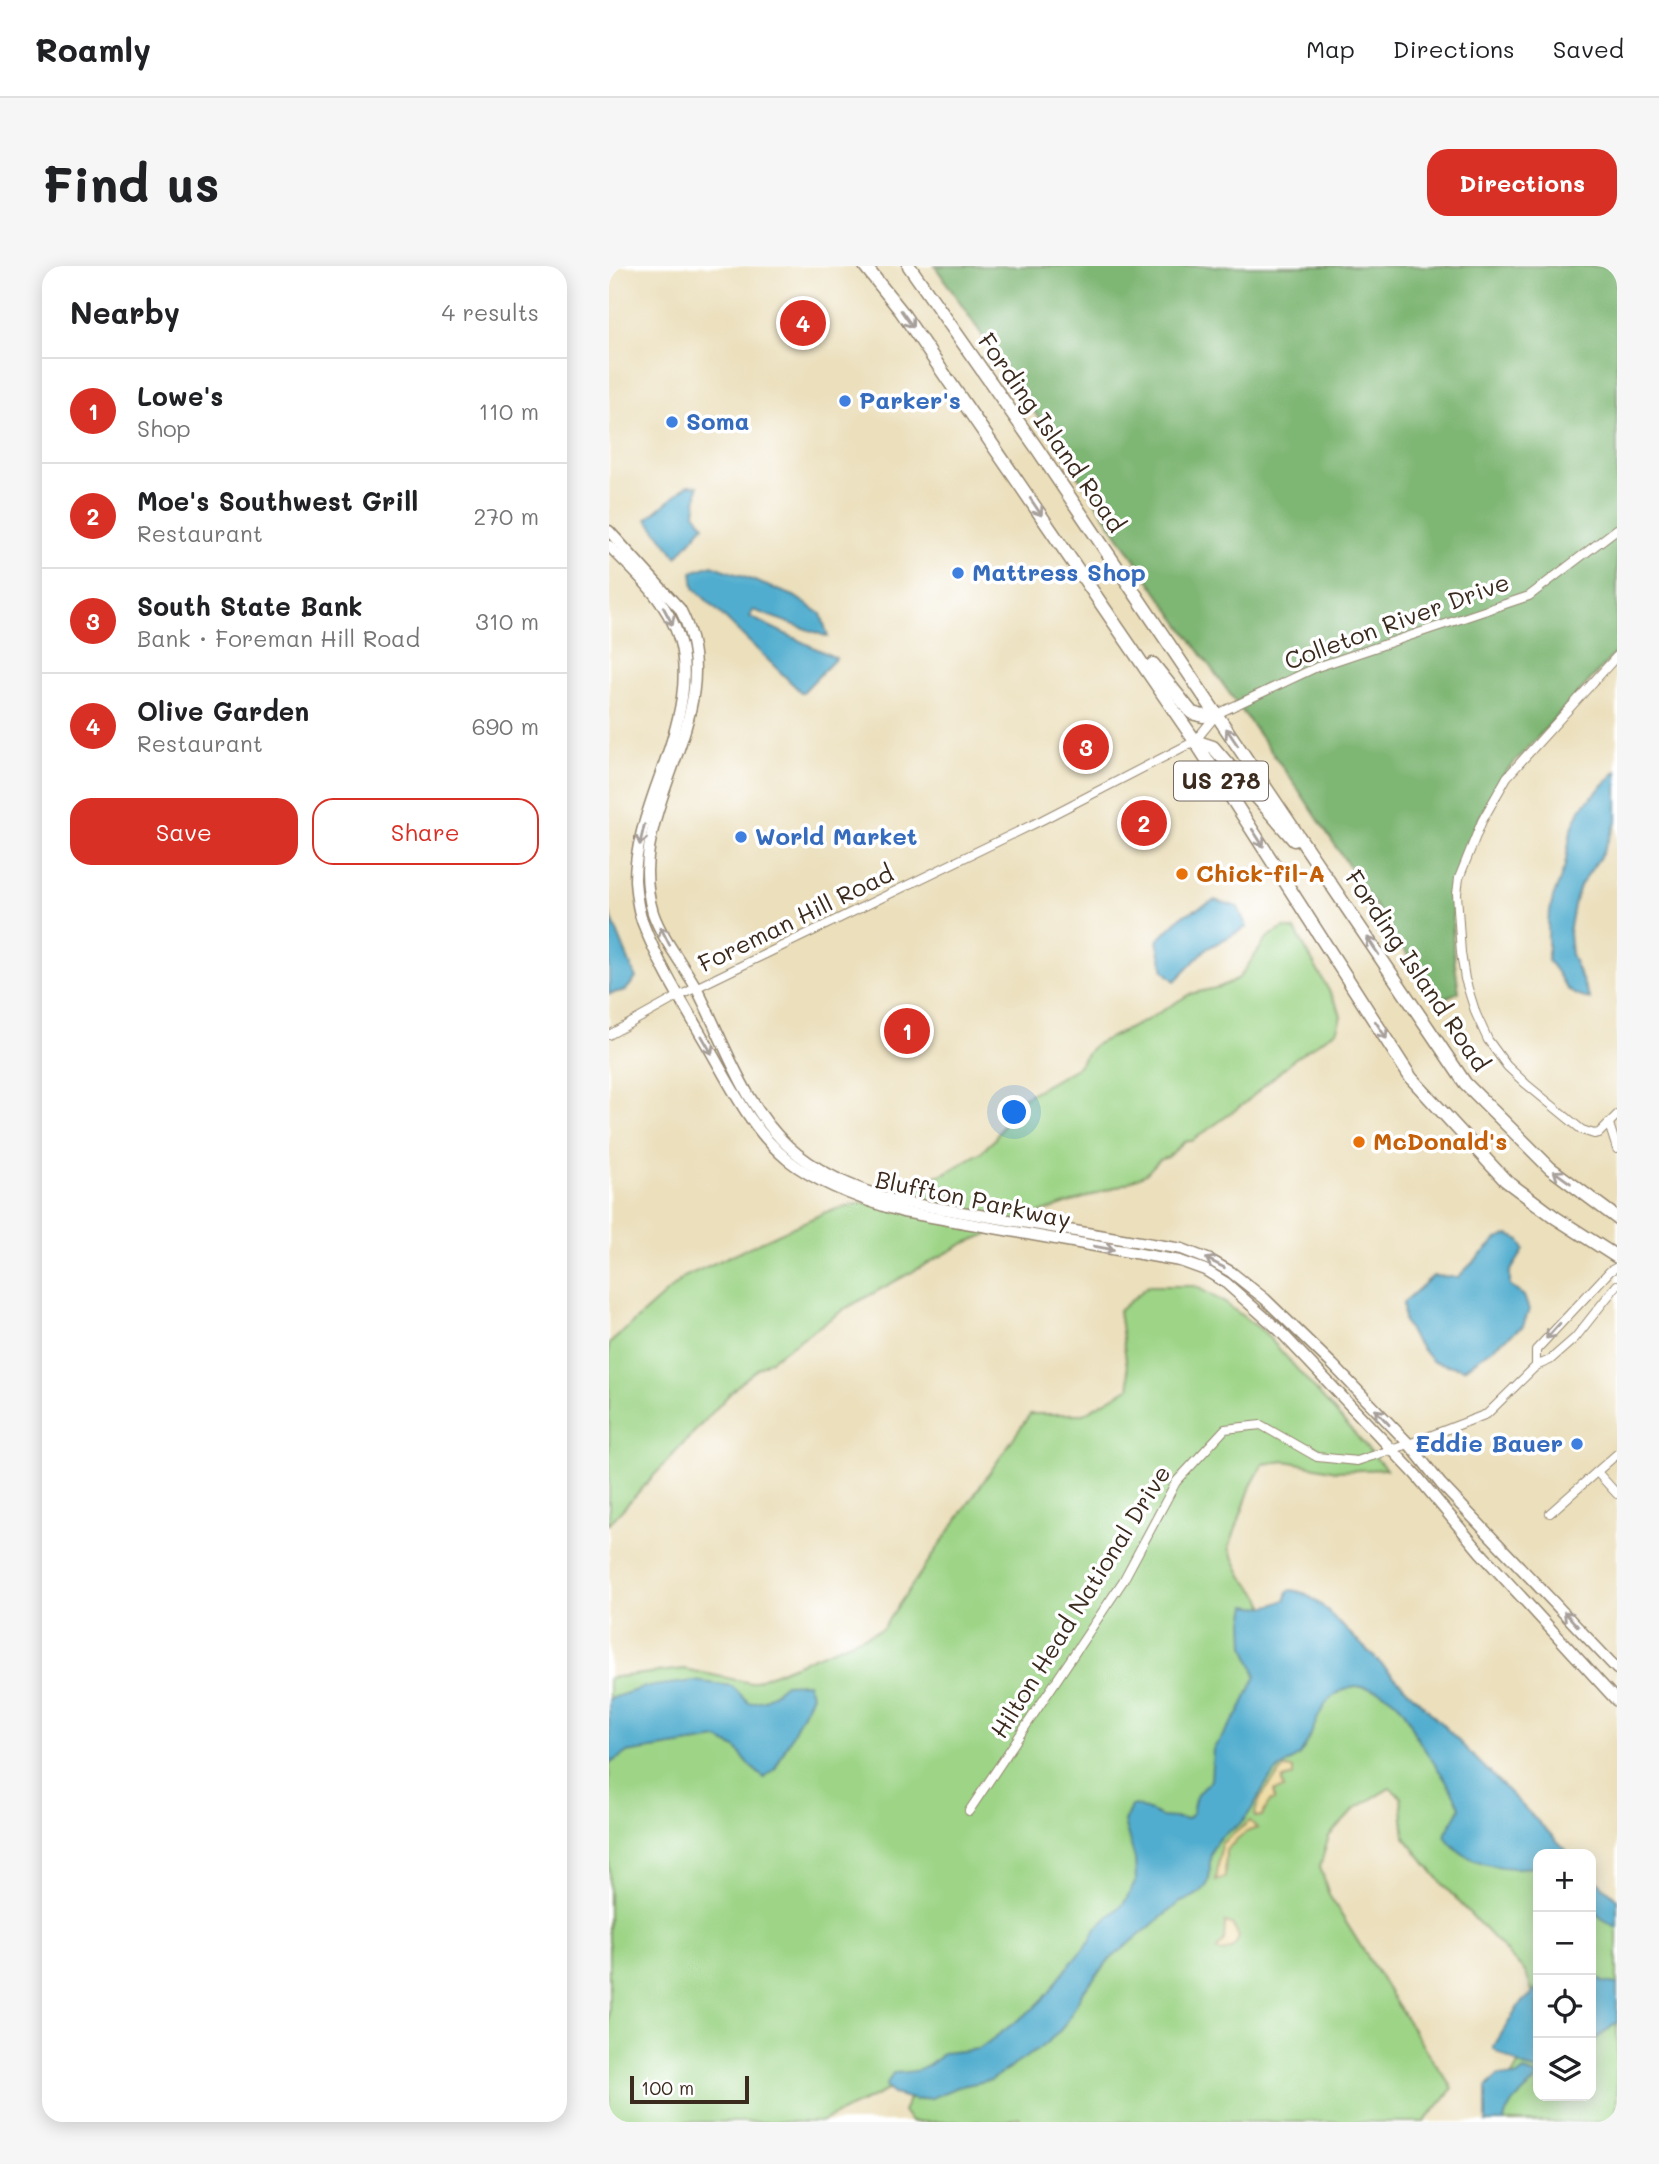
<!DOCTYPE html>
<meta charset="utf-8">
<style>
body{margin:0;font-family:Mali,sans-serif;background:#f6f6f6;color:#202124}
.controls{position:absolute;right:21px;bottom:21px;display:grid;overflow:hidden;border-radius:14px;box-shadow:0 4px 18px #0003}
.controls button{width:63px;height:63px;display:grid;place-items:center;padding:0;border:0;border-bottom:2px solid #e0e0e0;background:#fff;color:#202124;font:35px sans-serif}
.scale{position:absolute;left:21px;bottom:18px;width:119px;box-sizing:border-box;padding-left:7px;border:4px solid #3b2a1e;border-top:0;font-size:19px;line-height:24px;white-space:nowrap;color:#3b2a1e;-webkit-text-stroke:5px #fff;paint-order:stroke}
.you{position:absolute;left:406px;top:847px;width:24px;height:24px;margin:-18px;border:5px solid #fff;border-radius:50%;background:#1a73e8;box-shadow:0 0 0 10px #1a73e833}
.badge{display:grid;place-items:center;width:46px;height:46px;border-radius:50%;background:#d93025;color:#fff;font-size:23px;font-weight:700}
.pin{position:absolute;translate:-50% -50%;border:4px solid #fff;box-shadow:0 2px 7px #0006}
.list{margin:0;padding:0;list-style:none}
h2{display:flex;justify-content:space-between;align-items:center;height:91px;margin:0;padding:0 28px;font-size:30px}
h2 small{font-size:23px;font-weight:400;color:#757577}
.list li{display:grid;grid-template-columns:46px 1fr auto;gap:21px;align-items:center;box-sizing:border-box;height:105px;padding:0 28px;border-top:2px solid #e0e0e0}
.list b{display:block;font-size:26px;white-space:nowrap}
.list p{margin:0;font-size:23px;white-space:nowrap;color:#757577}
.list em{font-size:23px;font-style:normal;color:#757577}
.actions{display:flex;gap:14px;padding:21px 28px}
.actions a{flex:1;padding:16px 0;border:2px solid #d93025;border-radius:21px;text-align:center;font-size:24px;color:#d93025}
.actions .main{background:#d93025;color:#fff}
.icon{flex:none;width:38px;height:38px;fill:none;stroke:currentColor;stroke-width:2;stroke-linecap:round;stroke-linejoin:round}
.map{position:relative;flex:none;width:1008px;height:1856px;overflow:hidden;border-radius:21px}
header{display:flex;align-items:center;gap:42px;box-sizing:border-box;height:98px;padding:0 35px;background:#fff;border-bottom:2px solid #e0e0e0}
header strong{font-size:33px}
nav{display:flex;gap:38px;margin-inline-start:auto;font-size:24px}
.intro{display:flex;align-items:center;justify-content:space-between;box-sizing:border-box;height:168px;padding:0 42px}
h1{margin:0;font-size:49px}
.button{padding:18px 32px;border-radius:21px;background:#d93025;color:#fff;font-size:24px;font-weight:700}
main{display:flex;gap:42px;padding:0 42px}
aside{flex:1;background:#fff;border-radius:21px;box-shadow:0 4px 18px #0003}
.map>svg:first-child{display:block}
</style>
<header>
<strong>Roamly</strong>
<nav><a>Map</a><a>Directions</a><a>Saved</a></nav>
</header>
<div class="intro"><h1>Find us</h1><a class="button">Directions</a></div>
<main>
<aside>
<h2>Nearby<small>4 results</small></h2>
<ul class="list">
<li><span class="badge">1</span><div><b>Lowe's</b><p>Shop</p></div><em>110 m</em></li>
<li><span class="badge">2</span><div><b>Moe's Southwest Grill</b><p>Restaurant</p></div><em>270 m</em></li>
<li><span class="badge">3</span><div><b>South State Bank</b><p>Bank · Foreman Hill Road</p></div><em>310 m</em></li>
<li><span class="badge">4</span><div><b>Olive Garden</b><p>Restaurant</p></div><em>690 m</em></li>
</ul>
<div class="actions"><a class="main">Save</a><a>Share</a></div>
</aside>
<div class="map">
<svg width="1008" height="1856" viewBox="0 0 1008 1856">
<rect width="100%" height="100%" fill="#fff"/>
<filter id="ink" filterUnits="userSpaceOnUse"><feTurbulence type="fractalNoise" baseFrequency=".0143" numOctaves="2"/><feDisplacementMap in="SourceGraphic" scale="14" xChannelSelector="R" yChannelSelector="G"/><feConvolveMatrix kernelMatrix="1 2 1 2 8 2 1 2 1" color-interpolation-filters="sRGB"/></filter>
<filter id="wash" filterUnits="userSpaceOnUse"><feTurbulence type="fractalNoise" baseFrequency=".00686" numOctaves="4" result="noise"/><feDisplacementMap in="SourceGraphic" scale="28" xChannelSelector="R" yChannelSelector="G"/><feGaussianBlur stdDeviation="1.57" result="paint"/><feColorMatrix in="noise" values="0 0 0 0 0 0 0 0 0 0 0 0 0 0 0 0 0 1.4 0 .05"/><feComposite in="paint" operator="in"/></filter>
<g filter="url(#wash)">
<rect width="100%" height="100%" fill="#ebdfbc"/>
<g fill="#9dd486" stroke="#6c7f52" stroke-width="2">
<path d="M675,662l11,2 43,77 3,9 -4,14 -43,29 -49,44 -53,38h-7l-17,16 -9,3 -13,14 -19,9 -87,30 -77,31 -117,64 -94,65 -17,15 -126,136v-180l75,-67 142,-65 57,-15 64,-25 34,-20 13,-12 24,-39 58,-33 18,-23 51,-24 45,-27 30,-7 19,-9 29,-41z"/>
<path d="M539,1020h47l30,17 39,29 122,137 -50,2 -50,-10 -23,3 -12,22 -22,62 13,28 19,21 14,37 -83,197 -179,208 -106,42 -87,41h-211v-444l75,-9 67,14 131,-54 148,-215h53l47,-27 -11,-76z"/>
<path d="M754,1402l191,186h-16v156l-12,-37 -80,-85 -41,-50 -4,-41 -11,-9 -34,20 -27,28 -9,30 9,29 99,159 25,34 -29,34h-403l-2,-5 -15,5h-93l-8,-11 16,-31 99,-38 238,-274z"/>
<path d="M982,1622l26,22v212h-120l7,-33 34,-58v65h53z"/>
</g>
<path fill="#7eb673" stroke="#5c7048" stroke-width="2" d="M326,0h682v385l-114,124 -24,44 -27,69 1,63 6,41 -21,9 -140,-212 -139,-194z"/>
<g fill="#eeda9e" stroke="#94825e" stroke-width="2">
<path d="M676,1502l8,1v7l-10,3 -1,4 2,6 -10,2v10h-4l-8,15 -7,1c0,-16 18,-37 30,-49z"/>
<path d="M641,1555l7,7 -11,4 -20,18 -1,27 -9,4 5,-37z"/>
<path d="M616,1656l7,2 7,13c-4,10 -10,17 -22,14v-2l7,-7z"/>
</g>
<g fill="#51adcf" stroke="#466c76" stroke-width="2">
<path d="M79,219l10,1 -3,27 9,12 -27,32 -30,-38z"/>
<path d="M103,299l82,31 27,18 7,23 -75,-27 -3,7 86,41 -34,35 -108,-105 -2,-16z"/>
<path d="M1008,505v50l-15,33 -22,32 -6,19 -5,28 2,21 19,45c-31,-6 -23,-19 -42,-38v-40l5,-23 12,-32 6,-36 10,-22z"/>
<path d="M606,634l23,7 9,20 -41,22 -31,32 -11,-10 -7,-30 25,-25z"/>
<path d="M0,646l27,66 -10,12 -17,4z"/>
<path d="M900,969l11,5 4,10 -14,22v14l14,10 5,14 -6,16 -59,43 -32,-8 -19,-23 -9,-17 -1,-18 30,-27 25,1 39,-38z"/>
<path d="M684,1324l13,4 16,12 100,98 148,150h-32v14c-7,-1 -15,0 -23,0 -27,-1 -55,-9 -70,-32 3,-11 12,-18 15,-29 -10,-23 -25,-42 -39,-63 -8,-11 -11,-27 -20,-37 -16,-19 -45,-27 -66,-12 -19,13 -21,42 -35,59 -9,9 -21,13 -29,23 -11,13 -17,33 -29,45 -7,7 -18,11 -25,19 -19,27 12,44 -38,62l-71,58 -26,32 -15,29 -9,11 -19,16 -48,31 -34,7 -25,11 -16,2 -23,-6 -7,-8 7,-13c24,-1 33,-2 50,-20l36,-4 55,-41 15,-15 12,-18 30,-35 5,-12 28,-25 12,-22 -1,-22 -11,-37 7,-16 4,-1 27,12 25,2 5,-5c4,-22 3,-18 19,-34l2,-31 26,-36 17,-37 -11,-30 -1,-25 3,-16c16,3 25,2 39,-6l2,-8z"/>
<path d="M85,1415l38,5 17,17 16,-3 20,-16 22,-1 5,12 -37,74 -11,9 -15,-13 -13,-17 -18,-9 -92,14 -17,11v-65l36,-12z"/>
<path d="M982,1609l26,24v29l-17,-11 -9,-9z"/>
<path d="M982,1707l12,9 14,2v38l-26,22z"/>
<path d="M929,1722v83l-14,-4 -30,-17v-4l24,-39z"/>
<path d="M915,1805l14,5c-10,18 -31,24 -34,46h-18v-35l13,-12 17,2z"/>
</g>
</g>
<g filter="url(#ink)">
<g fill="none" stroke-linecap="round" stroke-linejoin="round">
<defs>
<g id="minor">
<path d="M1008,390l-110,121 -25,44 -23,57 -2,16 4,59 4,26 11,35 12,26 19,26 19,18 56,46 12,4 5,-1 18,-18"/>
<path d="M0,769l70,-39 363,-176 153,-79 22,-27 100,-47 212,-71 88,-67"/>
<path d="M1000,858l8,25"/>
<path d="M927,1100v-16l74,-79 7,-4"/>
<path d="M988,1206l20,22"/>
<path d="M941,1247l67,-59"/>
<path d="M360,1545l154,-230 53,-99 49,-53 36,-4 56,32 40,4 52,-17 78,-30 49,-48 14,-6 25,-22 42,-53"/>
</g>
<g id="major">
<path d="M0,265l71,78c47,90 -31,172 -33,262 0,13 2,29 6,42 10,28 31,52 45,78 27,53 46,114 90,155 30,28 70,44 108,55l286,48 28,11 21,12 34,27 68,66 76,79 32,40 176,185"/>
<path d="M0,280c21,21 44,42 59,68 33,53 7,120 -12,173 -10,29 -21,61 -21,93 1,15 3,32 9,46 16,41 40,79 62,117 24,41 45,87 82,117 30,24 78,41 115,52l277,49 25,9 21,13 53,47 137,145 64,77 137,149"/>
</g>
<g id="highway">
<path d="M256,0l36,45 294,430 216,337 94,102 51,38 61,39"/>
<path d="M300,0l127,181 429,636 85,85 67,50"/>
<path d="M544,398l39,49 11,3 14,-2"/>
<path d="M586,475l18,6 81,93"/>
</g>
</defs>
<use href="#minor" stroke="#93846d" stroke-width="10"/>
<use href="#major" stroke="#93846d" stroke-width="13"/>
<use href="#highway" stroke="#93846d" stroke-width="15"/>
<use href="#minor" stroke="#fff" stroke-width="8"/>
<use href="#major" stroke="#fff" stroke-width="10"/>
<use href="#highway" stroke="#fff" stroke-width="12"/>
</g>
<defs><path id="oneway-shaft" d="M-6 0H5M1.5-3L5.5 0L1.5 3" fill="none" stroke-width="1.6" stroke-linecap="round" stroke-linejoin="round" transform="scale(1.75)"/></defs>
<g stroke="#a79f9a">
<use href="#oneway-shaft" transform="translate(298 53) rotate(55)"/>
<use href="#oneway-shaft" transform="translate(427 241) rotate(56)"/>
<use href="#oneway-shaft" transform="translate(59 350) rotate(62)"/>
<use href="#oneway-shaft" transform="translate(623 471) rotate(-124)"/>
<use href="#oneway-shaft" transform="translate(33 569) rotate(103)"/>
<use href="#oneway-shaft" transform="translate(649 572) rotate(57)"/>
<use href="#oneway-shaft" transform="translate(56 670) rotate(-117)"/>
<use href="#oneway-shaft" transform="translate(764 680) rotate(-123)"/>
<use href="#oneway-shaft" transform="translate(772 764) rotate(57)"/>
<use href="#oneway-shaft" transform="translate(98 779) rotate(60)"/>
<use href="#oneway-shaft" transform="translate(953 911) rotate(-144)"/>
<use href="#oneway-shaft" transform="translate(495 982) rotate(10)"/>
<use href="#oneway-shaft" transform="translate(606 997) rotate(-153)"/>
<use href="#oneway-shaft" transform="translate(944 1065) rotate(132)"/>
<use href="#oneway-shaft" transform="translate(773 1151) rotate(-133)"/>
<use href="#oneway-shaft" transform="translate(962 1353) rotate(-133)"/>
</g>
</g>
<g fill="#3f7fe0" stroke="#fff" stroke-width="2.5">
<circle cx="236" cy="135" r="7"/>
<circle cx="63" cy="156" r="7"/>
<circle cx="349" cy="307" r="7"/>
<circle cx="132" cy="571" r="7"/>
<circle cx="968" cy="1178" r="7"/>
</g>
<g fill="#e8710a" stroke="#fff" stroke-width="2.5">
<circle cx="573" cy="608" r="7"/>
<circle cx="750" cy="876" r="7"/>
</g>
<g text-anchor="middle" stroke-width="7" stroke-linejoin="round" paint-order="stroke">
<rect fill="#fff" stroke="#766a62" stroke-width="2" x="565" y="495.5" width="94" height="39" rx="5"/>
<g font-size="23" font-weight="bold" fill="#3b2a1e">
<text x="612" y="523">US 278</text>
</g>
<g font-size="24" font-weight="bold" fill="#366cbe" stroke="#fff" text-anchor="start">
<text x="250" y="143">Parker's</text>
<text x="77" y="164">Soma</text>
<text x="363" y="315">Mattress Shop</text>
<text x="146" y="579">World Market</text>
<text x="954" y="1186" text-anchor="end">Eddie Bauer</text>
</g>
<g font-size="24" fill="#3b2a1e" stroke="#fff">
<text transform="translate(442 167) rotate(55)" y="8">Fording Island Road</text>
<text transform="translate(788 356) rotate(-20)" y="8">Colleton River Drive</text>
<text transform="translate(187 653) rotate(-26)" y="8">Foreman Hill Road</text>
<text transform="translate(808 705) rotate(56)" y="8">Fording Island Road</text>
<text transform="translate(364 934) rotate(12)" y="8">Bluffton Parkway</text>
<text transform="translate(472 1336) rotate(-58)" y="8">Hilton Head National Drive</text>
</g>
<g font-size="24" font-weight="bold" fill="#c56008" stroke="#fff" text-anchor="start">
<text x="587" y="616">Chick-fil-A</text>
<text x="764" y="884">McDonald's</text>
</g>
</g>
</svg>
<div class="controls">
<button>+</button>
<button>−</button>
<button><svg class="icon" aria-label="locate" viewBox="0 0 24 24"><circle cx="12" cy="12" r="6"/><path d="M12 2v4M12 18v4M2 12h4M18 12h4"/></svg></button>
<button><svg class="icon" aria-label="layers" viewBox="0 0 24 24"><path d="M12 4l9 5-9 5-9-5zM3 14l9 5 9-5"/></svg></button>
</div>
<div class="scale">100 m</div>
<div class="you"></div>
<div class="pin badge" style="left:298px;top:765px">1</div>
<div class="pin badge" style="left:535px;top:557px">2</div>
<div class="pin badge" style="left:477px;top:481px">3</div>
<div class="pin badge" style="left:194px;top:57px">4</div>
</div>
</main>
